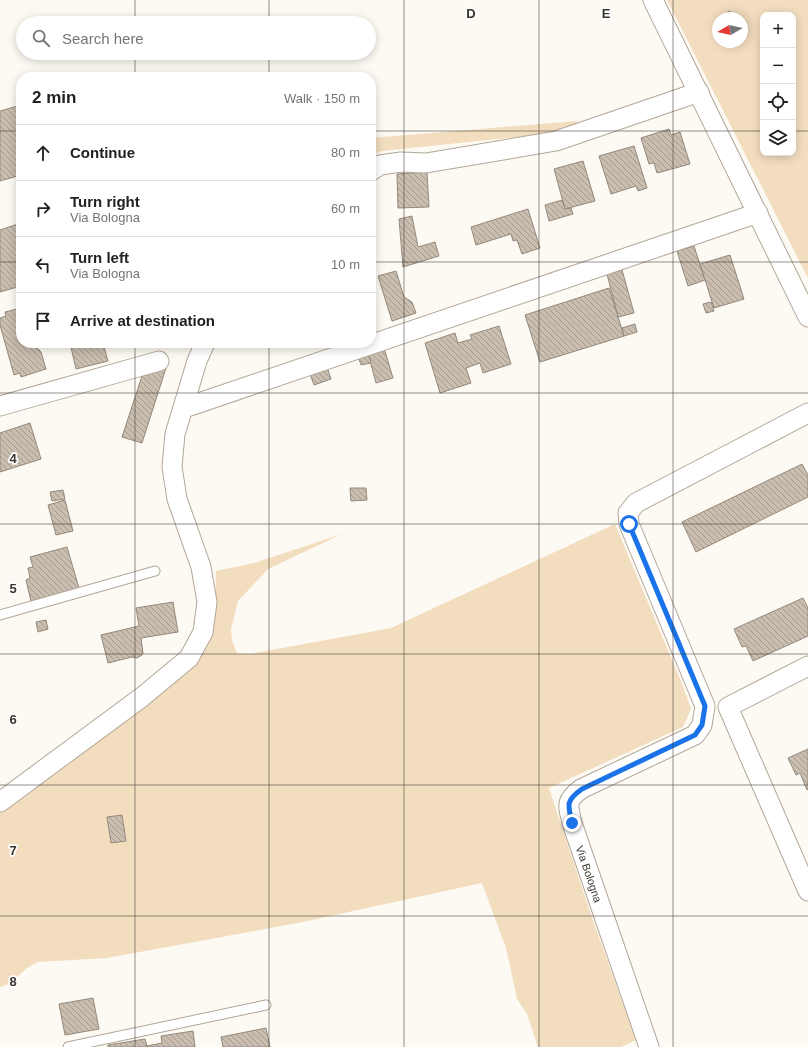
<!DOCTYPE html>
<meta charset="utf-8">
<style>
body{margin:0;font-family:Arial,sans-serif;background:#f2f2f2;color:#202124}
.controls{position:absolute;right:12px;top:12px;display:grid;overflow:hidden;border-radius:8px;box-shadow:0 2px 10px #0003}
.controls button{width:36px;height:36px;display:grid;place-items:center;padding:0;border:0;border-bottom:1px solid #e0e0e0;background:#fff;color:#202124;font:20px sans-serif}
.compass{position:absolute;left:712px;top:12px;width:36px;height:36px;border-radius:50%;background:#fff;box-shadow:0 2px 10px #0003;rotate:261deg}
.stop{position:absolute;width:12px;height:12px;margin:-9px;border:3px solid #1a73e8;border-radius:50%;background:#fff}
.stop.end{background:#1a73e8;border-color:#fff;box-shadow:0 1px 4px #0008}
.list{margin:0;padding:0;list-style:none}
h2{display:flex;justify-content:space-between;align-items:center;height:52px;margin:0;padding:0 16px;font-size:17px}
h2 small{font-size:13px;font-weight:400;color:#757577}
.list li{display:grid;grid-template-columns:26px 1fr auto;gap:12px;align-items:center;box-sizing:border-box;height:56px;padding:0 16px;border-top:1px solid #e0e0e0}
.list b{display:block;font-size:15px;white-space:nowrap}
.list p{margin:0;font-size:13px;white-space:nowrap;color:#757577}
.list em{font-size:13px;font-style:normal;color:#757577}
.icon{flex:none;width:22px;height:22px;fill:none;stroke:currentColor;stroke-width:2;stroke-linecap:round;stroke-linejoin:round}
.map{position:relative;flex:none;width:808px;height:1047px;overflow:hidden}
.search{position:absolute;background:#fff;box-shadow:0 2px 10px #0003;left:16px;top:16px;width:360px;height:44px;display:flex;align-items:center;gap:10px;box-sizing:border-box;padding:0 14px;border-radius:22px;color:#757577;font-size:15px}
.panel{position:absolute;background:#fff;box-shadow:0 2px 10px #0003;left:16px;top:72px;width:360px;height:276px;border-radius:16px}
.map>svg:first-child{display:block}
</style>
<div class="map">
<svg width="808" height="1047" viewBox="0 0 808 1047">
<defs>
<pattern id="building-back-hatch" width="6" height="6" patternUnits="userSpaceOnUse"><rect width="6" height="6" fill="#c9beaf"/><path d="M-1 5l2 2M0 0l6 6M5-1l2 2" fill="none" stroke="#a49b8f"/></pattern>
</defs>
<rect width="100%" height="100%" fill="#fdf9f3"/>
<g fill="#f3ddbf" fill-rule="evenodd">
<path d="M667,0h141v278zM763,15h30v138h-30zM718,18h24v24h-24z"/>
<path d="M577,121v4l-21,8 -174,18 -11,4v-17z"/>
<path d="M615,524l68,162 8,23 -8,18 -134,61 42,127 45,125 -15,7h-83l-11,-33 -10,-15 -11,-51 -24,-65 -184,40 -191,35 -69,4 -11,6 -18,16 -9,3v-177l178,-130 20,-20 17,-48 1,-41 38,-8 88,-29 -74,35 -30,32 -7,28 1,12 5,12 13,1 141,-26z"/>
</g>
<g fill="url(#building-back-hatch)" stroke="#94897b">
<path d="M730,11l3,7h-15v-1z"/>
<path d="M21,105v70l-21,6v-70z"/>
<path d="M669,129l2,6 9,-3 10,32 -33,9 -3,-10 -5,1 -8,-26z"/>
<path d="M634,146l13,42 -9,3 -2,-5 -25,8 -12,-38z"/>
<path d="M583,161l12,40 -30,8 -11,-40z"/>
<path d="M427,172l2,35 -31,1 -1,-34z"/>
<path d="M562,200l3,9 6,-1 2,6 -24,7 -4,-16z"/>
<path d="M528,209l12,39 -18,6 -5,-14 -4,1 -2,-7 -35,11 -5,-18z"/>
<path d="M412,216l6,31 17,-5 4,14 -36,11 -4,-48z"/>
<path d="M21,223v63l-21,6v-62z"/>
<path d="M694,246l11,34 -17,6 -11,-35z"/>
<path d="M730,255l14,44 -30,9 -14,-44z"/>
<path d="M622,270l12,43 -16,4 -11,-43z"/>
<path d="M396,271l8,26 8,5 4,11 -24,8 -14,-45z"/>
<path d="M609,288l15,48 -84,26 -15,-47z"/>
<path d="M711,302l3,9 -8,2 -3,-9z"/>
<path d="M21,308v35h15l1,5 4,4 5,17 -25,8 -1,-4 -6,2 -14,-50v-7l6,-2 -1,-4z"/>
<path d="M635,324l2,8 -13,4 -2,-8z"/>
<path d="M499,326l12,38 -28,9 -3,-10 -14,5 5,15 -31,10 -15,-50 30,-10 3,10 14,-4 -2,-4z"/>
<path d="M70,343h33l5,18 -32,8z"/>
<path d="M384,348l9,30 -17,5 -8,-30z"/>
<path d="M368,353l3,10 -10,2 -3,-9z"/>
<path d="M327,367l4,12 -17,6 -4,-11z"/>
<path d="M166,368l-24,75 -20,-6 20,-61z"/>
<path d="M30,423l11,36 -41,13v-39z"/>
<path d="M802,464l6,11v22l-112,55 -14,-30z"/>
<path d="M350,488h16l1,12 -16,1z"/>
<path d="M63,490l2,9 -13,2 -2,-9z"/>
<path d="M65,500l8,31 -17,4 -8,-30z"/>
<path d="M67,547l12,41 -48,13 -5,-21 4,-2 -2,-10 5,-1 -3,-10z"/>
<path d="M803,598l5,10v28l-55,25 -7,-15 -4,1 -8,-18z"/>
<path d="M173,602l5,30 -37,6 2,15 -1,2 -5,3 -5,-1 -24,6 -7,-28 38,-9 -3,-18z"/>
<path d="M46,620l2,9 -10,3 -2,-10z"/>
<path d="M808,749v40l-1,1 -7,-17 -4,2 -8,-17z"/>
<path d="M122,815l4,26 -15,2 -4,-26z"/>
<path d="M93,998l6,31 -34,6 -6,-31z"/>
<path d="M266,1028l4,19h-47l-2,-10z"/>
<path d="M193,1031l2,16h-87v-2l37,-6 2,7 15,-3 -1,-7z"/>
</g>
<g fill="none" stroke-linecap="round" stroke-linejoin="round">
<defs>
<g id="service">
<path d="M0,615l155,-44"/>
<path d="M68,1047l198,-42"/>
</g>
<g id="minor">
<path d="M653,0l155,317"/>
<path d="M371,171l9,-6 21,-3 25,1 130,-22 143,-49"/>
<path d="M0,406l159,-45"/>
<path d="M184,408l574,-195"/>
<path d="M808,666l-80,41 80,184"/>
<path d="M0,802l142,-105 47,-39 14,-26 4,-30 -6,-35 -24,-68 -5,-32 3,-33 22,-73 8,-18"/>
<path d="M649,1047l-77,-224c-4,-18 -7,-22 9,-34l114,-54 7,-10 3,-19 -76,-182 -1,-11 8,-10 172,-90"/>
</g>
</defs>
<use href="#service" stroke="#b1a798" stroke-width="11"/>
<use href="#minor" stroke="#b1a798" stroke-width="21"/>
<use href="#service" stroke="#fff" stroke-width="9"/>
<use href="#minor" stroke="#fff" stroke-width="19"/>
</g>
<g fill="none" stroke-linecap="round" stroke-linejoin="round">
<path stroke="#1a73e8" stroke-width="5" d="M572,823c-4,-18 -7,-22 10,-34l113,-54 7,-10 3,-19 -76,-182"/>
</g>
<path fill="none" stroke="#3a3630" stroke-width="1" stroke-opacity="0.55" d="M135,0v23M269,0v23M404,0v1047M539,0v1047M673,0v1047M135,53v24M269,53v24M0,131h21M371,131h392M793,131h15M0,262h21M371,262h437M135,343v704M269,343v704M0,393h808M0,524h808M0,654h808M0,785h808M0,916h808"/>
<g text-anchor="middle" stroke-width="3.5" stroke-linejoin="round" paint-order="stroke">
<g font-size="11" fill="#3a3630" stroke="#fff">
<text transform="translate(589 874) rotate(71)" y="4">Via Bologna</text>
</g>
</g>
<g font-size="13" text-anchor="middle" font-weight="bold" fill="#3a3630" stroke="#fff" stroke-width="3.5" stroke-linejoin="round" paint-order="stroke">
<text x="471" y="18">D</text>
<text x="606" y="18">E</text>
<text x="13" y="463">4</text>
<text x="13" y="593">5</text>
<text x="13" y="724">6</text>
<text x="13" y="855">7</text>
<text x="13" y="986">8</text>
</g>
</svg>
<div class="controls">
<button>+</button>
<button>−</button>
<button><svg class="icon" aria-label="locate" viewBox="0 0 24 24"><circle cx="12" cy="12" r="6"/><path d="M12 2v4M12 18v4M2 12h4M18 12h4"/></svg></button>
<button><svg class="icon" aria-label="layers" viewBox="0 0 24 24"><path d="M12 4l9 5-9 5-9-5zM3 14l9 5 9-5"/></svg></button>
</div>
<svg class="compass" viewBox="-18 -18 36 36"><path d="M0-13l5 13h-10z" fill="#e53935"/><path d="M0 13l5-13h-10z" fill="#757577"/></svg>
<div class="stop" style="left:629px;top:524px"></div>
<div class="stop end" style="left:572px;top:823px"></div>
<div class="search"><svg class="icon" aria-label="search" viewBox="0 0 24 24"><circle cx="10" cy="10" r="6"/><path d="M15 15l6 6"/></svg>Search here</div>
<section class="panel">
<h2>2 min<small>Walk · 150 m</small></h2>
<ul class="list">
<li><svg class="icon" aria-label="ahead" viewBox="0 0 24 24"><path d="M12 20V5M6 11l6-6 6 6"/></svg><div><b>Continue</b></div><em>80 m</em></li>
<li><svg class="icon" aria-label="right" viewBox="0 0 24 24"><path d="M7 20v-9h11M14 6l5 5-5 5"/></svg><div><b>Turn right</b><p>Via Bologna</p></div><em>60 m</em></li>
<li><svg class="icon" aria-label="left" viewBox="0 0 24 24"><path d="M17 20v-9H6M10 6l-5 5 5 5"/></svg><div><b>Turn left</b><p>Via Bologna</p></div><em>10 m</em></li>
<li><svg class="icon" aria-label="arrive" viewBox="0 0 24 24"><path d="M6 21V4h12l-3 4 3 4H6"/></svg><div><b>Arrive at destination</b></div></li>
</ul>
</section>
</div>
